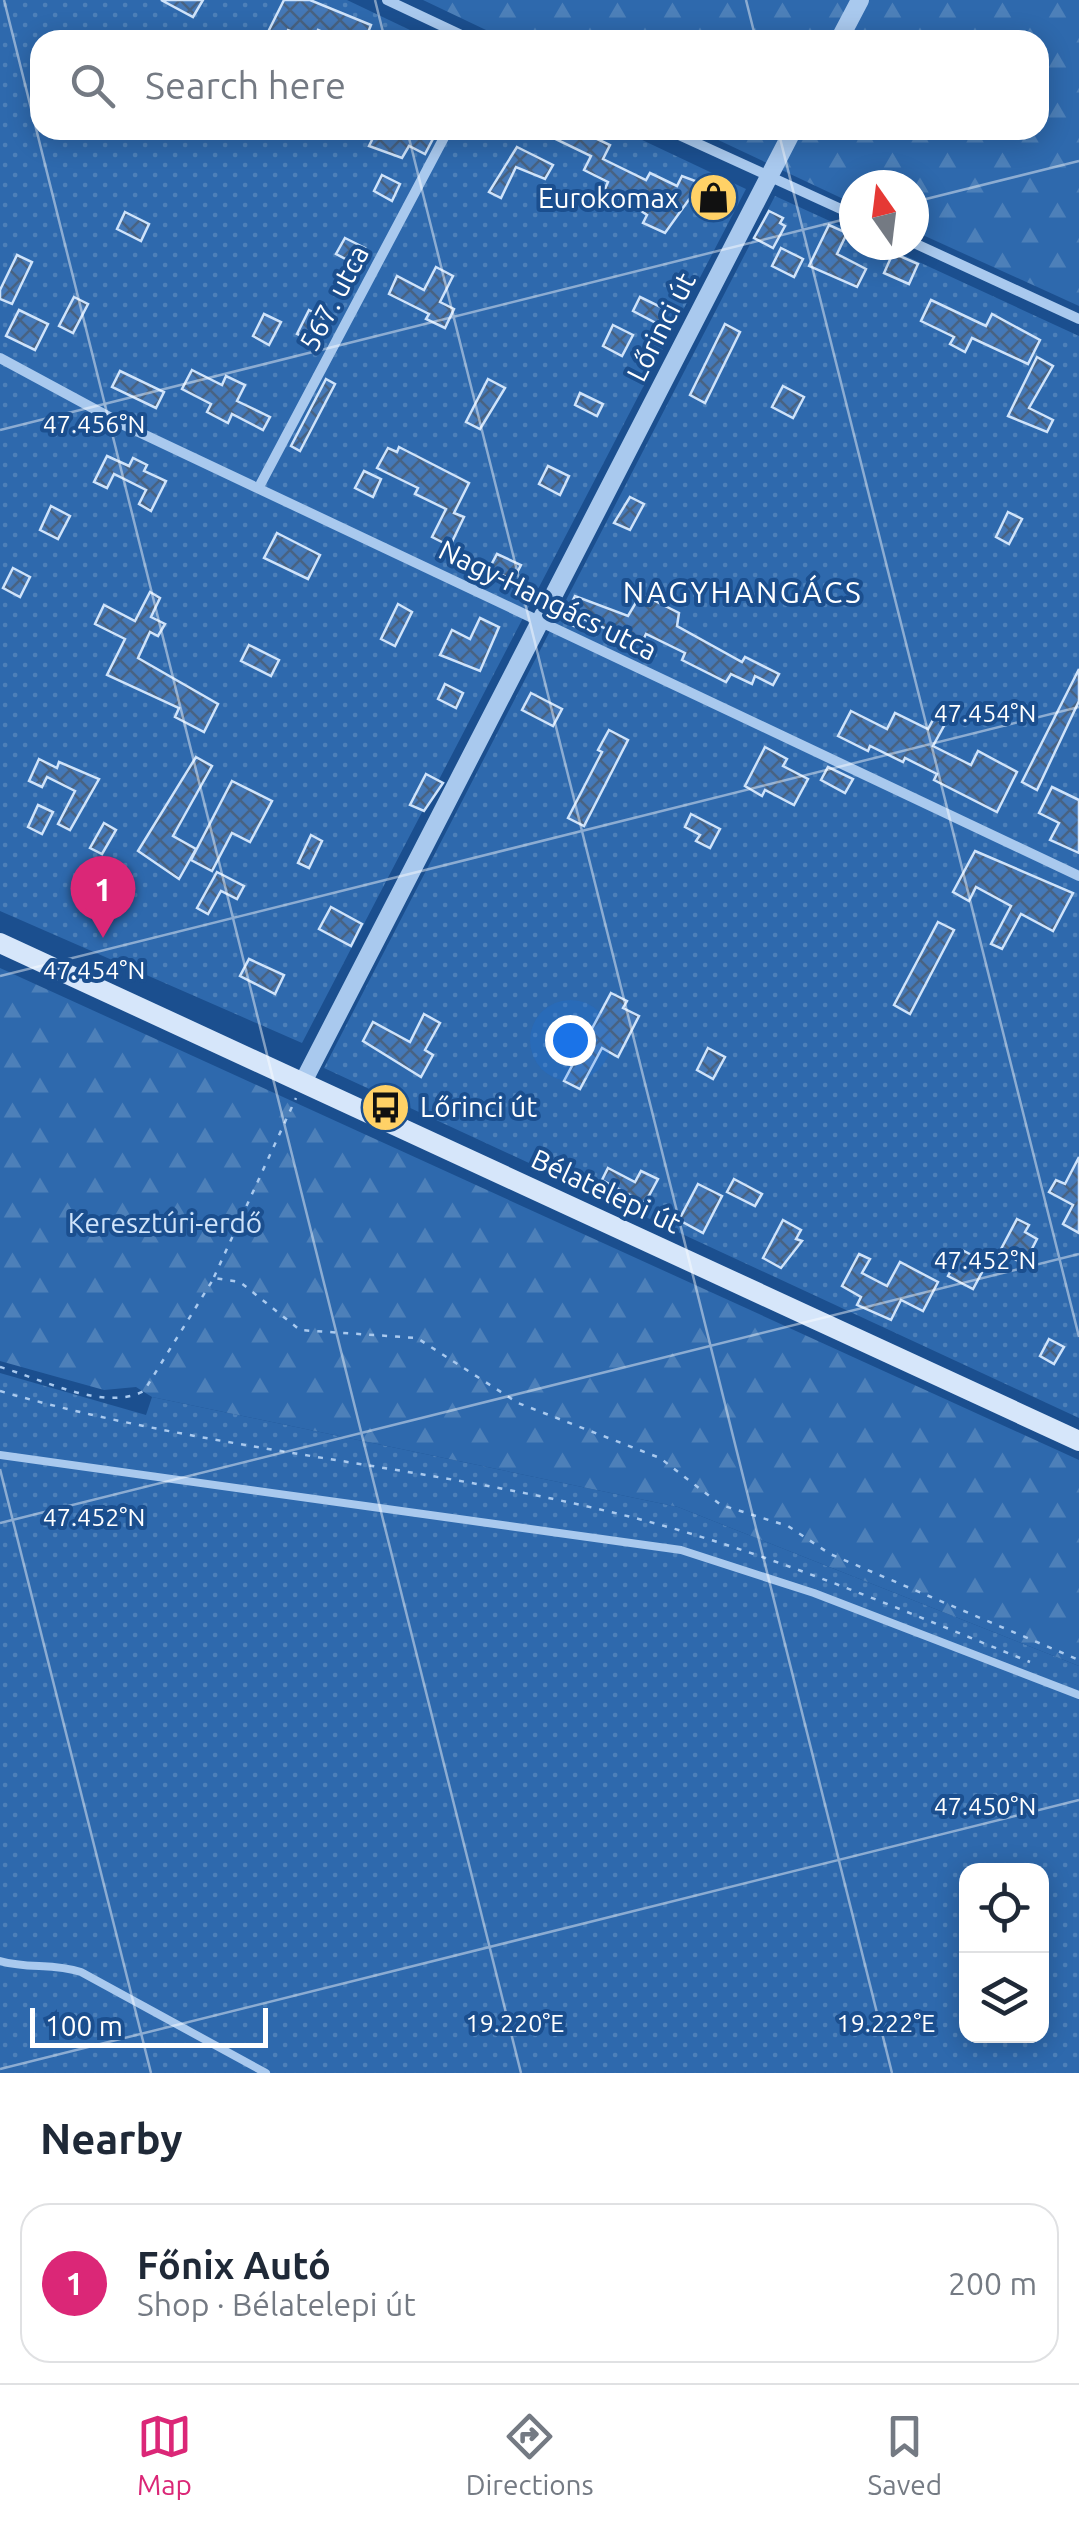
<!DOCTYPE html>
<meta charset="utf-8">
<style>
body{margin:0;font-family:Ubuntu,sans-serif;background:#f2f2f3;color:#1f2937}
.controls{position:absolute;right:30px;bottom:30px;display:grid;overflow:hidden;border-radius:20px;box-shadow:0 5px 25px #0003}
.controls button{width:90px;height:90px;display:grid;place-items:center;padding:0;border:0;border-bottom:2px solid #e0e1e3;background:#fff;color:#1f2937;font:50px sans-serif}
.compass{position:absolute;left:839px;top:170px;width:90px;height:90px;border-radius:50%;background:#fff;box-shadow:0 5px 25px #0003;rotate:346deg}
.scale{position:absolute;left:30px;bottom:25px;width:238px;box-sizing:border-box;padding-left:10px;border:5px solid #fff;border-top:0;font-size:28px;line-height:35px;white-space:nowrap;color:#fff;-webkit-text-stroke:8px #1b4f8f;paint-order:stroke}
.you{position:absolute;left:570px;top:1040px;width:35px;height:35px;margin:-25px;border:8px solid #fff;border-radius:50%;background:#1a73e8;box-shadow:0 0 0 15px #1a73e833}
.badge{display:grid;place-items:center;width:65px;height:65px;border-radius:50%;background:#db2777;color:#fff;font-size:32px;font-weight:700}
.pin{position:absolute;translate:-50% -82px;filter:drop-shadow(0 2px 5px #0008)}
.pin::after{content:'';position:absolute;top:52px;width:35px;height:30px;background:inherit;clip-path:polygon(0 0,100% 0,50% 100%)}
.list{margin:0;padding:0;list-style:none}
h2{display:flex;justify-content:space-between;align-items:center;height:130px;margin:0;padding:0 40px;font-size:42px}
h2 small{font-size:32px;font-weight:400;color:#747a83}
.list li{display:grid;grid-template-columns:65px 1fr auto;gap:30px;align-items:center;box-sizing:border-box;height:160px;margin:0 20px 20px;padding:0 20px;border:2px solid #e0e1e3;border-radius:30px}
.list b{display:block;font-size:38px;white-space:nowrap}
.list p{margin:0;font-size:32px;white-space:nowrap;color:#747a83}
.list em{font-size:32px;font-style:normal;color:#747a83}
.icon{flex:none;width:55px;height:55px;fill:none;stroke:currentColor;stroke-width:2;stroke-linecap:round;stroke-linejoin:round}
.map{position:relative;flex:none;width:1079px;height:2073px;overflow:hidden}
.search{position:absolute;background:#fff;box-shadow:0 5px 25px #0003;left:30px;right:30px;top:30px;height:110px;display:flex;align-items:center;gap:25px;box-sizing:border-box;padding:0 35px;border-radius:30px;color:#747a83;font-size:38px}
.sheet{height:310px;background:#fff}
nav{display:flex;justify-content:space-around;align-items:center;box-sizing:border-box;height:140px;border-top:2px solid #e0e1e3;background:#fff;font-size:28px;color:#747a83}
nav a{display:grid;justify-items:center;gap:5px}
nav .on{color:#db2777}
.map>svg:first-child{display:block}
</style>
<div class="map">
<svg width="1079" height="2073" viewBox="0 0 1079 2073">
<defs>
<pattern id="grass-dots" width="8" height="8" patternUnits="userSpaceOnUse" patternTransform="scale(2.5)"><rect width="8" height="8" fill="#2e69ad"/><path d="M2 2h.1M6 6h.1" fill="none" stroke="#4d80b9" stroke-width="1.8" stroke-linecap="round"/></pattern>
<pattern id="forest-firs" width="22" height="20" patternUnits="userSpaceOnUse" patternTransform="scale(2.5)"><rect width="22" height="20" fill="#2e69ad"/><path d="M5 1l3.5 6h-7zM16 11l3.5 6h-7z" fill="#4d80b9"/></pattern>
<pattern id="building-cross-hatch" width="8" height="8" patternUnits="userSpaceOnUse" patternTransform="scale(2.5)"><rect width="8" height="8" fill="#4478b7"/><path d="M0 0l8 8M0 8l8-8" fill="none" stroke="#486282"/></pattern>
</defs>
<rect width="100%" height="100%" fill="#1b4f8f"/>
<g fill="url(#grass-dots)" fill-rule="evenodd">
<path d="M0,0h347l84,40h-391v90h581l125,59 -444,854 -302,-132z"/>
<path d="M775,196l79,36v13h28l197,91v1082l-755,-350z"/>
<path d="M0,1373l146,42 6,-18 526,110 401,159v407h-1079zM966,1870h76v166h-76z"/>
</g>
<g fill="url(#forest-firs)">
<path d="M423,0h656v306l-165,-75v-46h-60v19l-157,-74h342v-90h-532z"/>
<path d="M0,968l1079,492v206l-401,-159 -526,-110 -16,-10 -32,3 -104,-29z"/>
</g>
<g fill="url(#building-cross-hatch)" stroke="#cfe3fa" stroke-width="2.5">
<path d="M161,0h42l-10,17z"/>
<path d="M284,0h26l61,25 -6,15h-24l-23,-10 -4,10 -26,-10 -4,10h-20z"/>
<path d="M377,130h58l2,1 -12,23 -16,-8 -7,12 -33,-12z"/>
<path d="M537,130h61l-3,8 15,7 -7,14 43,21 4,-7 27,13 5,-10 48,18 -10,19 -30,-15 -25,35 -22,-10 4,-8 -13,-9 -30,-15 4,-9 -24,-12 7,-14z"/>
<path d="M517,147l36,18 -8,14 -29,-12 -15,31 -12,-6z"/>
<path d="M382,175l18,9 -8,17 -18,-10z"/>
<path d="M769,211l14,7 -3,5 5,3 -12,22 -19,-10z"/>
<path d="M125,212l24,12 -8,17 -24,-12z"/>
<path d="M829,225l18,8 -10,21 29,15 -9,18 -48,-21z"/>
<path d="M345,238l20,10 -8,17 -21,-11z"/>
<path d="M781,248l22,11 -9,18 -22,-11z"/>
<path d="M893,253l25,11 -9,20 -25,-11z"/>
<path d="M17,255l15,7 -20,42 -12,-5v-9z"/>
<path d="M436,267l17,9 -13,26 14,7 -9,19 -19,-9 3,-5 -40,-20 8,-18 27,14z"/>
<path d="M74,297l14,7 -15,29 -14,-7z"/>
<path d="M640,297l25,12 -7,15 -25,-13z"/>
<path d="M931,300l55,26 6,-12 48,26 -12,24 -56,-26 -7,14 -15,-8 4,-7 -33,-16z"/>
<path d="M19,310l29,14 -13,26 -29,-14z"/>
<path d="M309,310l15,8 -12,23 -15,-7z"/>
<path d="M264,314l17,8 -12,23 -16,-9z"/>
<path d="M725,324l15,8 -35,71 -15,-8z"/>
<path d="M613,325l20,10 -11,21 -19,-10z"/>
<path d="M1037,357l16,9 -24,42 24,12 -6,12 -39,-16z"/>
<path d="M192,370l30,15 4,-9 19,9 -8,16 33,16 -7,13 -31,-16 -4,9 -21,-11 4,-8 -29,-15z"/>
<path d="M120,371l44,21 -8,16 -44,-21z"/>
<path d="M326,379l9,5 -35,67 -9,-5z"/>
<path d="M488,379l17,9 -25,41 -14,-7z"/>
<path d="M783,386l21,11 -11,21 -21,-11z"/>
<path d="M580,393l23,11 -6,12 -22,-11z"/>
<path d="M399,447l70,36 -15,30 10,4 -14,29 -18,-9 14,-28 -31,-15 3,-6 -41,-20 11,-20 9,4z"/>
<path d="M107,456l22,10 4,-8 14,7 -3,6 22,10 -15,30 -12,-7 7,-14 -32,-16 -7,14 -13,-6z"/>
<path d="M548,466l21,10 -9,19 -21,-11z"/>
<path d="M364,471l17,8 -8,18 -18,-9z"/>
<path d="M630,497l14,7 -14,26 -16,-7z"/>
<path d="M51,506l19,10 -12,23 -18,-9z"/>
<path d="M1008,512l14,7 -13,25 -13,-7z"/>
<path d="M277,533l43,22 -12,24 -44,-21z"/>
<path d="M497,554l24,11 -8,15 -24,-11z"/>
<path d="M13,568l17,9 -10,20 -17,-9z"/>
<path d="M150,592l10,6 -9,19 14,7 -7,12 -8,-4 -12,26 80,46 -14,28 -29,-15 4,-9 -72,-33 18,-36 -30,-15 9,-19 31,16z"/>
<path d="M641,594l38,19 -2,13 65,36 3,-5 34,17 -6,11 -18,-9 -3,8 -21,-10 -5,8 -44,-22 3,-7 -39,-19 -5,10 -62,-27 -5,9 -11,-6 12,-24 53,20z"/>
<path d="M398,604l14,8 -17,34 -14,-7z"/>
<path d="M480,618l19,9 -19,44 -40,-16 12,-25 18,9z"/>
<path d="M249,645l30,15 -8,16 -30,-15z"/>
<path d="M1079,669v32l-42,89 -15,-8z"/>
<path d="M445,684l18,9 -7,15 -18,-9z"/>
<path d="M531,693l31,16 -9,17 -31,-16z"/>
<path d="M851,711l36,18 8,-16 33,16 6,-11 11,6 -12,22 38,19 7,-14 39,21 -20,40 -63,-32 3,-6 -32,-16 -2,4 -33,-16 -2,5 -30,-15z"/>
<path d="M609,730l19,10 -44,86 -16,-8 34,-66 -4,-2z"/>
<path d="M765,747l22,12 -4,7 25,13 -14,26 -29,-15 -3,6 -17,-10z"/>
<path d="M196,757l16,9 -39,70 23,13 -17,30 -41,-28z"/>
<path d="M39,759l18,9 2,-6 40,17 -29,51 -12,-6 17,-33 -28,-14 -5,10 -13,-6z"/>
<path d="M828,767l25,12 -8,14 -24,-13z"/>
<path d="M426,774l17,9 -19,28 -14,-6z"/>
<path d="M232,781l40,20 -22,41 -18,-9 -20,38 -21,-11z"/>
<path d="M1052,787l27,13v53l-29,-13 9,-17 -20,-10z"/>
<path d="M38,805l15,7 -11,22 -14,-7z"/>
<path d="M691,814l29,15 -10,19 -14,-7 4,-6 -15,-8z"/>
<path d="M104,823l12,7 -14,24 -12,-6z"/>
<path d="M311,835l11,6 -13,27 -11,-5z"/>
<path d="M975,851l98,42 -20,38 -32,-17 -19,35 -11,-5 20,-38 -35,-19 -7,14 -16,-9z"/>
<path d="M217,872l27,14 -7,13 -16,-8 -13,23 -11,-6z"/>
<path d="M331,907l31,17 -11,22 -32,-17z"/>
<path d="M938,922l16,8 -44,84 -16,-9z"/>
<path d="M249,959l35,16 -9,19 -35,-18z"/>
<path d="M611,993l16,8 -4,7 16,8 -21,41 -16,-9 -22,41 -16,-8z"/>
<path d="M424,1014l16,9 -15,27 8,5 -12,22 -58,-36 10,-19 37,20z"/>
<path d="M708,1048l17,9 -12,22 -16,-9z"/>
<path d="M1079,1157v76l-16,-9 10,-19 -24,-13 7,-12 9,4z"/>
<path d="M608,1168l27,14 6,-11 17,8 -13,24 -43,-23z"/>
<path d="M734,1179l28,15 -7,12 -28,-14z"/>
<path d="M698,1184l24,12 -19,37 -24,-13z"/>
<path d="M1017,1219l12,6 -4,7 12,7 -13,25 -24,-13z"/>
<path d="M783,1220l18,10 -5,9 6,2 -21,27 -18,-10z"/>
<path d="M962,1250l25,13 -14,26 -25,-13z"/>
<path d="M859,1254l11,5 -8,14 25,13 13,-24 38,20 -15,29 -22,-11 -10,20 -34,-15 4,-8 -19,-11z"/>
<path d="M1049,1339l15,8 -10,17 -14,-8z"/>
</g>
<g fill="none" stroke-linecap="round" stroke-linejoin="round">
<g stroke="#a9c9ee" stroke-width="2.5" stroke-dasharray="5 8" stroke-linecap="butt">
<path d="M214,1277l82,-179"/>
<path d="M0,1367c42,12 104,45 144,24l70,-113 26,4 60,48 117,8 101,65 142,55 61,47 67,21 42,28 249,106"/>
<path d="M0,1391c206,60 423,73 631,126 137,35 268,92 399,145"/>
</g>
<g stroke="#a9c9ee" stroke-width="8">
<path d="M0,1455l681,95 133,43 265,102"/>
<path d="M0,1961c28,8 53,2 81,11l185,101"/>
</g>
<g stroke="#a9c9ee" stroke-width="10">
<path d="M387,0l85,40"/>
<path d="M668,130l186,85"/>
<path d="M914,243l165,76"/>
<path d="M0,358l126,68 953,450"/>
<path d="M259,487l189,-357"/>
</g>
<g stroke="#a9c9ee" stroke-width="18">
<path d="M839,40l21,-40"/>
<path d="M303,1082l490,-952"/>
</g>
<path stroke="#d6e6fa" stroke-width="20" d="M0,943l1079,498"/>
</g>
<path fill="none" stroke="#fff" stroke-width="2.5" stroke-opacity="0.45" d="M4,0l517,2073M375,0l10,40M746,0l10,40M407,130l485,1943M778,130l301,1207M914,202l165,-41M0,430l854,-213M0,976l1079,-269M0,1469l151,604M0,1523l1079,-269M0,2069l1079,-269"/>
<defs>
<symbol id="shop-disc" viewBox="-11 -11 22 22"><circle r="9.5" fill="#ffd166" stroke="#1b4f8f"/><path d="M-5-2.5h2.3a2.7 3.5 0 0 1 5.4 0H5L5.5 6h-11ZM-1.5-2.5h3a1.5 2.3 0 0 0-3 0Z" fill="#111"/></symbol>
<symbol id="bus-disc" viewBox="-11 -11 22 22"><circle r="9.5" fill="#ffd166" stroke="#1b4f8f"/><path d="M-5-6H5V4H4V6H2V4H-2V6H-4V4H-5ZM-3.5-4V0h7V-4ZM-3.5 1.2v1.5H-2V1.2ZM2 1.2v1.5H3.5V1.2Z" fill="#111"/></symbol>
</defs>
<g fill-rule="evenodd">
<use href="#shop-disc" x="686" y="170" width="55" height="55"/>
<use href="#bus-disc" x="358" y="1080" width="55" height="55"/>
</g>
<g text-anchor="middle" stroke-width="8" stroke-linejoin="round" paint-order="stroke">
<g font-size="28" fill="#fff" stroke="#1b4f8f" text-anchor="end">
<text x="679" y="208">Eurokomax</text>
<text x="420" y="1117" text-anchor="start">Lőrinci út</text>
</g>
<g font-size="28" fill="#fff" stroke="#1b4f8f">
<text transform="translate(334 298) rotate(-62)" y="10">567. utca</text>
<text transform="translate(661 327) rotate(-63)" y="10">Lőrinci út</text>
<text transform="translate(548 600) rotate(26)" y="10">Nagy-Hangács utca</text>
<text transform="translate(606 1191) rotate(25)" y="10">Bélatelepi út</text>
</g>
<g font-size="28" fill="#cfe3fa" stroke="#1b4f8f">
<text x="165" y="1233">Keresztúri-erdő</text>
</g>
<g font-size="30" letter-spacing="2.5" fill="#fff" stroke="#1b4f8f">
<text x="743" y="603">NAGYHANGÁCS</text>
</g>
</g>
<g font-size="25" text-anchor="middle" fill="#fff" stroke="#1b4f8f" stroke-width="8" stroke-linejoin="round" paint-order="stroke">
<text x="94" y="433">47.456°N</text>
<text x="985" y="722">47.454°N</text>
<text x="94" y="979">47.454°N</text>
<text x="985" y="1269">47.452°N</text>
<text x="94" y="1526">47.452°N</text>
<text x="985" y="1815">47.450°N</text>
<text x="515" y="2032">19.220°E</text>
<text x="886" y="2032">19.222°E</text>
</g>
</svg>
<div class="controls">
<button><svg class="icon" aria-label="locate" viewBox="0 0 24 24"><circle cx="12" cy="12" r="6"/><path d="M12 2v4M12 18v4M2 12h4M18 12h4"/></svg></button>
<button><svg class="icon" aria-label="layers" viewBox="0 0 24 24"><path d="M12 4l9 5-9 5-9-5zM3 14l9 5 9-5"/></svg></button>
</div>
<svg class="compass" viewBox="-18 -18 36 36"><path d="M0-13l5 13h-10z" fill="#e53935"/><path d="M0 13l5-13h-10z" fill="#747a83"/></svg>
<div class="scale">100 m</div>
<div class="you"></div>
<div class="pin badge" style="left:103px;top:938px">1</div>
<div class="search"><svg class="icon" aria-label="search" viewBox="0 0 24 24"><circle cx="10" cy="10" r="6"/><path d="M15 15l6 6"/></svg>Search here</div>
</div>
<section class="sheet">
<h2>Nearby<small></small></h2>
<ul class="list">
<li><span class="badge">1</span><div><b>Főnix Autó</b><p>Shop · Bélatelepi út</p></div><em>200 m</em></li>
</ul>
</section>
<nav>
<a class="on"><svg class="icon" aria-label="map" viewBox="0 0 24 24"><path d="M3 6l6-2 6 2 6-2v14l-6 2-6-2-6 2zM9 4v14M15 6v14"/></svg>Map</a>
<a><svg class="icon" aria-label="directions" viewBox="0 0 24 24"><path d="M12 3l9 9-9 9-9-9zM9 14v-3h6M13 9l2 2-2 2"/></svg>Directions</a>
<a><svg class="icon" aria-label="saved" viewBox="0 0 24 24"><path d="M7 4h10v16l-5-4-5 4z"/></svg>Saved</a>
</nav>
